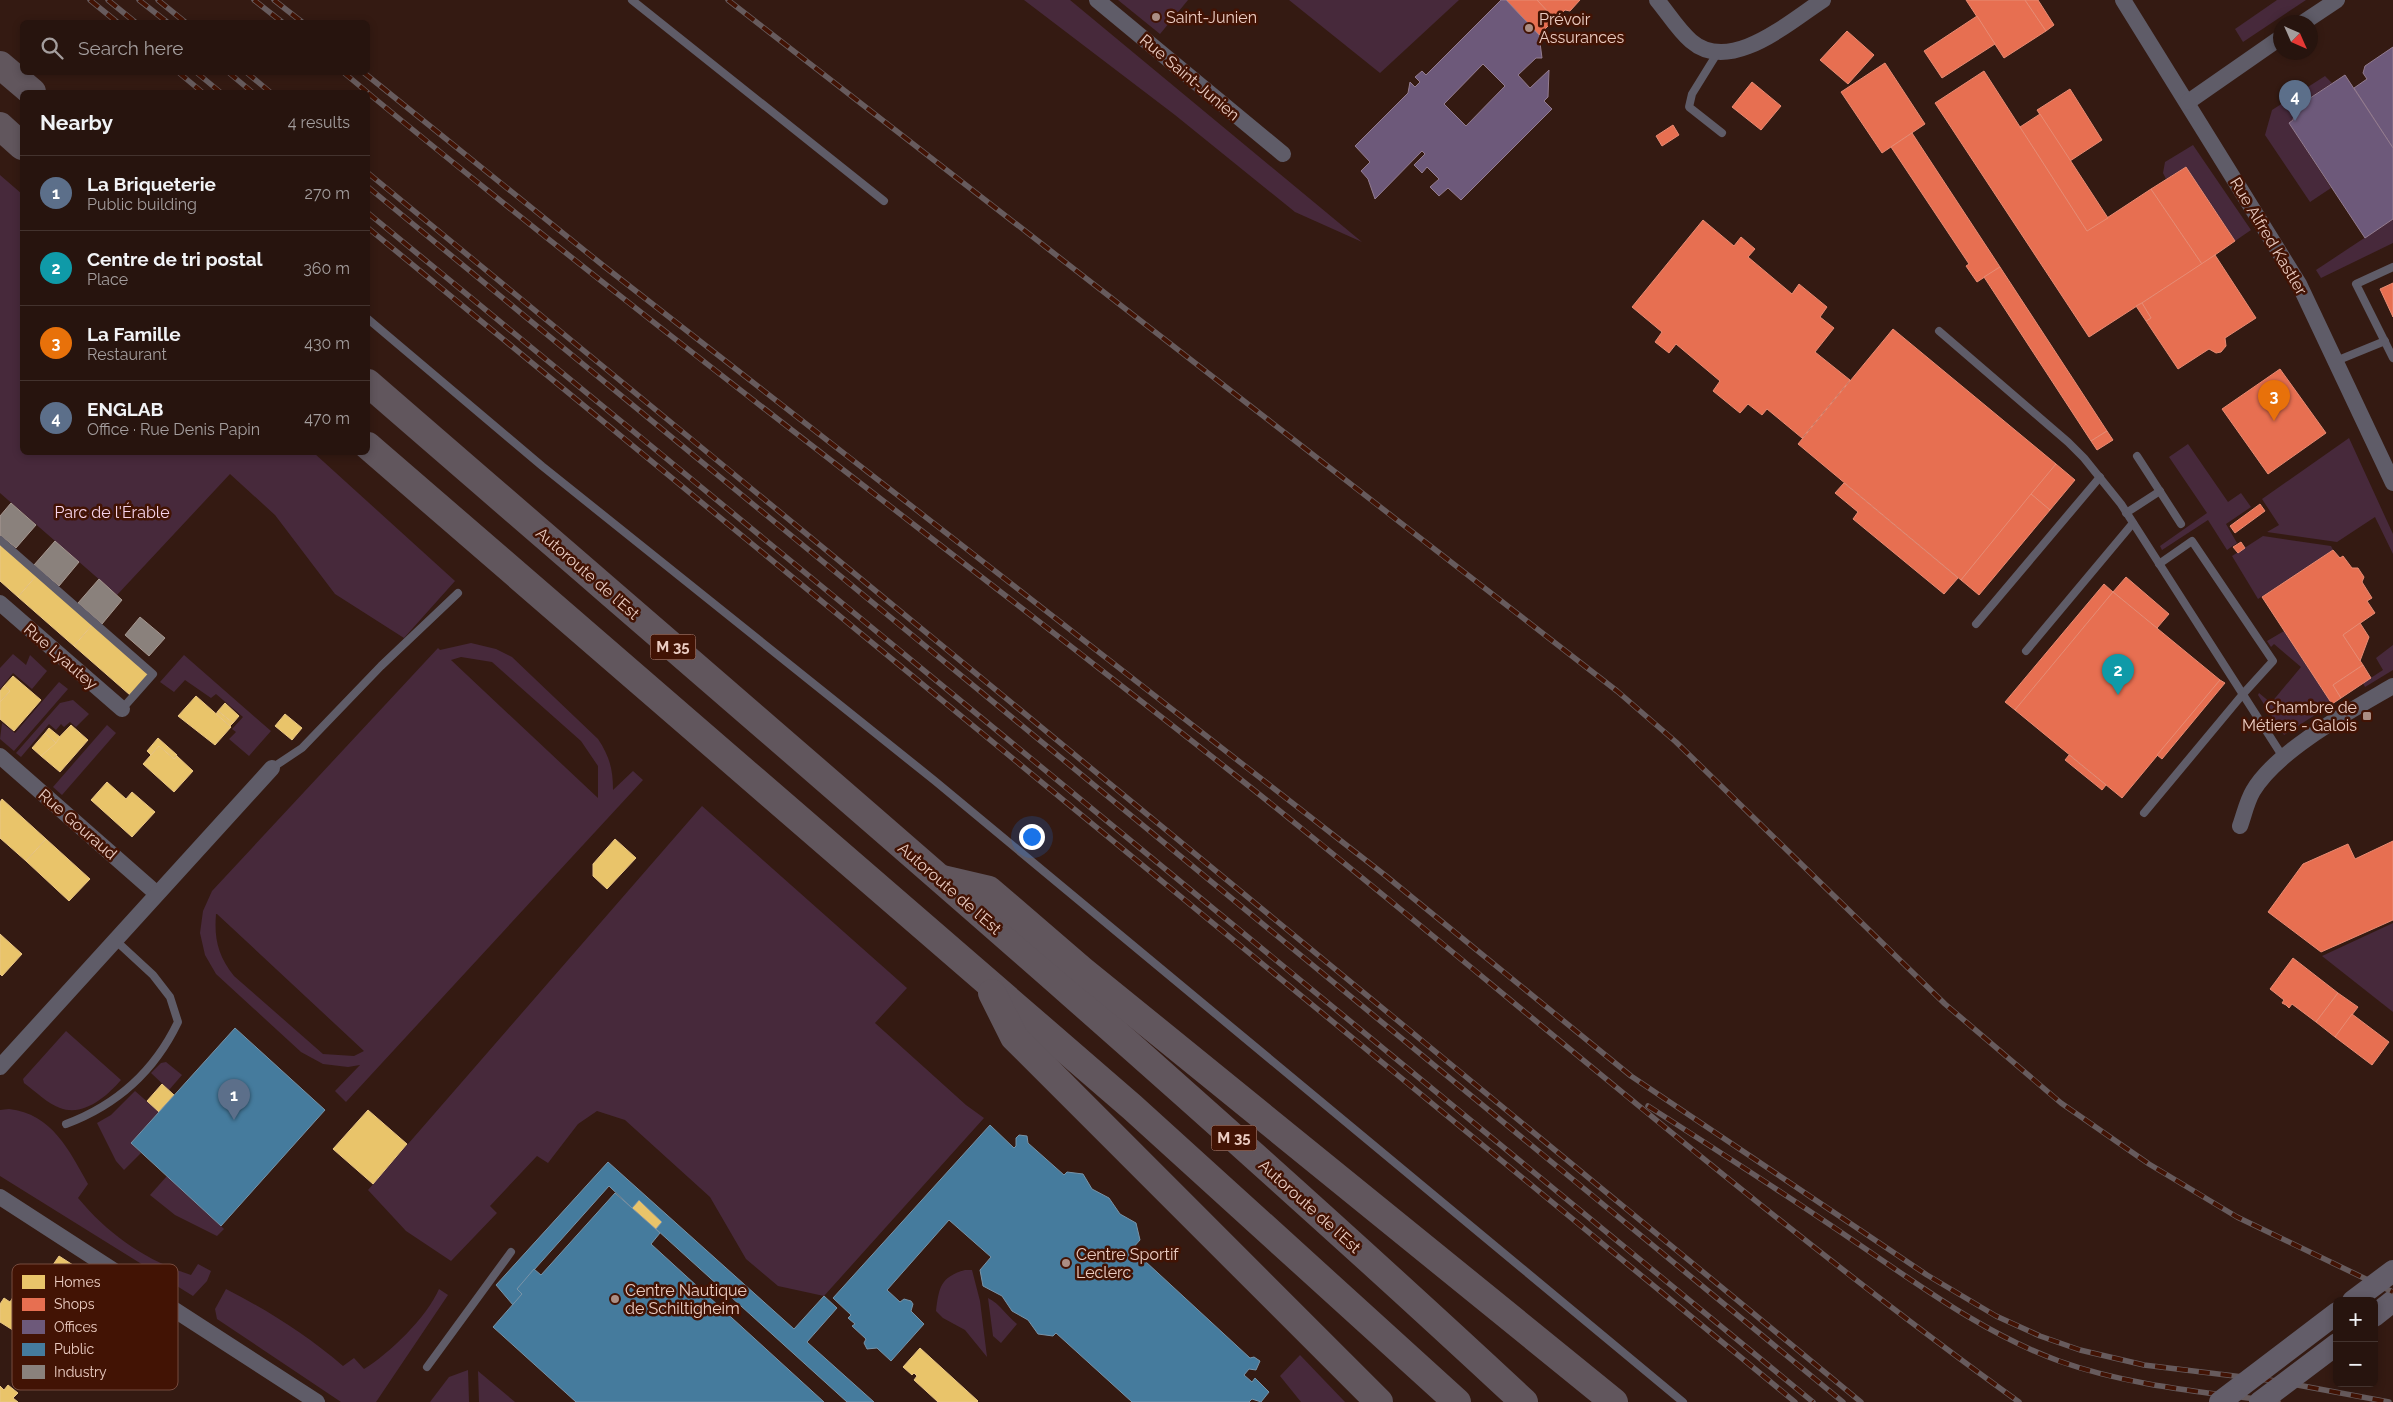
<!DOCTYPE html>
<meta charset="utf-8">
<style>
body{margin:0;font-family:Raleway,sans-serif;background:#2f1d17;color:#f1f3f6}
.controls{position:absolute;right:15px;bottom:15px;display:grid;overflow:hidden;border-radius:8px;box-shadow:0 2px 8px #0003}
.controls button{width:45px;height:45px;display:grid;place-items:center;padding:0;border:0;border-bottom:1px solid #43332e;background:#27140e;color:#f1f3f6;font:25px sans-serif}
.compass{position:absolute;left:2273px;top:15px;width:45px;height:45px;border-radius:50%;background:#27140e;box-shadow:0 2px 8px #0003;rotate:135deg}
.you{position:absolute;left:1031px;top:836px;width:18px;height:18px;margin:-12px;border:4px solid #fff;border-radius:50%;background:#1a73e8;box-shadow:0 0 0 8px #1a73e833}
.badge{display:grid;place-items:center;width:32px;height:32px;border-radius:50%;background:#ab8e84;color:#fff;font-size:16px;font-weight:700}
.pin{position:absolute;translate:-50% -41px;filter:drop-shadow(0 1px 2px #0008)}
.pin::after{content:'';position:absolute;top:26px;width:18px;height:15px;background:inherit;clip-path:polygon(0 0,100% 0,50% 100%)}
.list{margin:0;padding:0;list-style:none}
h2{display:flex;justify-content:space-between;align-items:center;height:65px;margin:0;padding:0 20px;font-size:21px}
h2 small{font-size:16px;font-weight:400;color:#a49e9e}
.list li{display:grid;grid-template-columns:32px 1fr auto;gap:15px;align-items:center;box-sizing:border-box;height:75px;padding:0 20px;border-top:1px solid #43332e}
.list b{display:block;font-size:19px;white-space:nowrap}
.list p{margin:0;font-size:16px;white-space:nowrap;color:#a49e9e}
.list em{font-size:16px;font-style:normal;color:#a49e9e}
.icon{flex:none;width:28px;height:28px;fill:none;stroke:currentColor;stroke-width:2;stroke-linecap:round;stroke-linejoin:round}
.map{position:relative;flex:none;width:2393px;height:1402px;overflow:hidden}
.search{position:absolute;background:#27140e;box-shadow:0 2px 8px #0003;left:20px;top:20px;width:350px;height:55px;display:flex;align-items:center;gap:12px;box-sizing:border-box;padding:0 18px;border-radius:8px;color:#a49e9e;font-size:19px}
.panel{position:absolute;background:#27140e;box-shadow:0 2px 8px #0003;left:20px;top:90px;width:350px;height:365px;border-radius:8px}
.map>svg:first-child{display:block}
</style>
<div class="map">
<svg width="2393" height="1402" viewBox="0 0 2393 1402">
<rect width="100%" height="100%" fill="#341a12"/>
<g fill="#47293b" fill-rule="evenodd">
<path d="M1024,0h46l292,242 -67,-30 -120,-97z"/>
<path d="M1118,0h70l-28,34z"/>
<path d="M1289,0h170l-79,73z"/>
<path d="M2277,0h29l-63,42 -8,-13z"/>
<path d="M2325,76l7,7 -40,27 1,10 -4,3 42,65 -21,14 -45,-67 7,-25z"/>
<path d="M2193,145l58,85 -16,11 -49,-74 -20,12 -3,-6 2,-11z"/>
<path d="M0,175l22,19v258l292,1 141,128 -51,57 -69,-44 -60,-79 -45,-41 -113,121 -117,-102z"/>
<path d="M2393,219v24l-72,35 -5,-8z"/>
<path d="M2349,438l44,96v20l-18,-37 -38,25 -70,-10 12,-7 -17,-26z"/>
<path d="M2188,444l40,58 13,-9 10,14 -25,17 11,19 -10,7 -19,-30 -46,30 -2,-4 47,-33 -38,-56z"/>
<path d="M2263,536l68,10 2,4 -75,49 -26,-43z"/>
<path d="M2284,631l48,73 -48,31 -26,-40 1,-2 12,10 30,-36 -27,-23 -3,3 -4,-6z"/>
<path d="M471,643l25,6 16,8 86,82c12,18 15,31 15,51l20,-19 10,9 -297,322 -11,-11 25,-26 -12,2 -25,-3 -22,-12 -85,-78 -11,-19 -5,-22 3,-22 9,-20 226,-243 2,2zM461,657l31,5 89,79 17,25v32l-147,-138zM216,914h1l147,137 -10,5 -31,-2 -89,-78c-16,-20 -20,-37 -18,-62z"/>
<path d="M2393,645v25l-28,17 -2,-4 20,-13 -7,-12z"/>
<path d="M13,654l13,11 4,-10 17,16 -15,18 -19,-16 -13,16v-21z"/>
<path d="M184,655l87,76 -22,25 -20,-17 7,-7 -4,-3 11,-12 -27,-23 -5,4 -26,-18 -11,12 -14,-10z"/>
<path d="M59,682l9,7 -54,62 -14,-12 2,-16 13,10z"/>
<path d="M73,700l16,14 -13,13 -6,-5 -6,5 -3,-3 -5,6 -7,-6 -28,33 -5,-4 44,-50z"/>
<path d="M107,725l9,8 -54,62 -9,-8z"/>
<path d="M702,806l205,182 -32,35 91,82 18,13 -160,178 -46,-10 -32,-27 -36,-62 -85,-77 -28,-9 -19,13 -30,39 -11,-7 -47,50 7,7 -46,48 -45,-30 -38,-41z"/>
<path d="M2393,923v89l-71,-56z"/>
<path d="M66,1031l55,49c-14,16 -37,37 -61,28 -12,-4 -25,-17 -36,-25l-1,-4z"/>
<path d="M166,1062l16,13 -13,15 -18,-17 10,-10z"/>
<path d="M135,1091l24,21 -28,31 10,10 -17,17 -8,-9 -19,-38 14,-8z"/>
<path d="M9,1109c43,5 60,41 79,75l-10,14c31,37 67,62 113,77l7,-11 13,7 -4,10 -14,15 -193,-120v-66z"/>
<path d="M167,1176l57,53 -7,7 -42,-21 -25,-20z"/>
<path d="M965,1270h7l8,31 7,56 -22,-27 -22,-12 -7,-7c3,-23 4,-34 29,-41z"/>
<path d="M226,1289c43,22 81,46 117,77l11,-8 10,11c25,-15 63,-52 75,-80l9,6 -72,107h-35l-124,-83 -2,-10z"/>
<path d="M988,1298c12,6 18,17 29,26l-16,19 -8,-7z"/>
<path d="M1300,1355l45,47h-44l-21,-26z"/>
<path d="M468,1370l1,32h-39l19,-25z"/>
<path d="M478,1371l37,31h-36z"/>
</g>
<g fill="#e9c46a" stroke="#eac684">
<path d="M0,545l36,31 -18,21 -18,-16z"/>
<path d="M36,576l56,49 -18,21 -56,-49z"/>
<path d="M92,625l56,50 -18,20 -56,-49z"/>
<path d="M13,676l28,24 -27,31 -14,-12v-17l10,-11 -6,-5z"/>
<path d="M4,686l6,5 -10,11v-11z"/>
<path d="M196,696l35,31 -16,18 -37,-29z"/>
<path d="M225,703l14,13 -6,7 -15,-12z"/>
<path d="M218,711l15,12 -3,3 -14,-12z"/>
<path d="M285,714l17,14 -10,12 -17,-14z"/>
<path d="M71,725l17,15 -28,32 -19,-16z"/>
<path d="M49,728l11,9 -4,6 -11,-10z"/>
<path d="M45,733l11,10 -15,13 -9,-8z"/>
<path d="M158,738l19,17 -3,4 -15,-13 -8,9 -4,-4z"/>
<path d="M159,746l15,13 3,-3 16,15 -19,21 -31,-28z"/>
<path d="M107,782l19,17 6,-7 23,20 -23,25 -41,-37z"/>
<path d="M2,799l44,40 -20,22 -26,-23v-36z"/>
<path d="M46,839l44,40 -21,22 -43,-40z"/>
<path d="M615,839l21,19 -29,31 -14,-13v-12z"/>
<path d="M0,934l22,20 -20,22 -2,-2z"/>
<path d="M162,1084l12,11 -15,17 -12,-11z"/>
<path d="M368,1110l39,34 -34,40 -40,-35z"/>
<path d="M639,1200l23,22 -6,7 -24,-21z"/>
<path d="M59,1256l14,9 -14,21 7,7 -4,5 2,1 -29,45 -35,-22v-18l4,-6 6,4 16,-26 14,8z"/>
<path d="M920,1348l58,53 -1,1h-39l-24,-22 3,-4 -3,-3 -2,2 -9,-8z"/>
<path d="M8,1385l10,8 -5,5 5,4h-18v-16l4,4z"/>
</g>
<g fill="#e76f51" stroke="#e88b73">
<path d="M1506,0h31l18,19 -16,16z"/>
<path d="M1537,0h43l-10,11 -5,-1 -10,9z"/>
<path d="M1966,0h59l21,31 -42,27z"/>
<path d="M2025,0h13l16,25 -8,6z"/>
<path d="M1977,16l18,28 -53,34 -18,-27z"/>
<path d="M1847,31l27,24 -26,29 -28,-24z"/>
<path d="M1885,63l40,61 -43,29 -41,-61z"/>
<path d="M1984,71l103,160 64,-42 51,75 -113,73 -154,-234z"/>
<path d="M1752,82l29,24 -20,24 -29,-23z"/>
<path d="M2070,89l32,51 -32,21 -33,-51z"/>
<path d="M2040,114l68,104 -21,13 -67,-104z"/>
<path d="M1673,125l6,10 -17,11 -6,-10z"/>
<path d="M1912,133l88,134 -23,15 -11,-16 3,-2 -78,-117z"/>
<path d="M2186,167l49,74 -33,23 -51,-75z"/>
<path d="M1703,220l31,26 7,-9 14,12 -7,8 44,37 7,-10 28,23 -7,10 14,11 -19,24 35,28 -48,58 -35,-29 -5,6 -14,-11 -8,9 -27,-22 7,-10 -44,-37 -7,9 -14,-11 7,-10 -30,-25z"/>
<path d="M2215,255l41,63 -31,20 1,8 -5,6 -5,1 -7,-4 -31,20 -32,-48 5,-3 -9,-15z"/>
<path d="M2000,267l107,164 -16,10 -107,-164z"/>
<path d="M2393,283v34l-13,-28z"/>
<path d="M2142,303l9,15 -5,3 -10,-15z"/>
<path d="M1893,329l163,135 -95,116 -163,-136z"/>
<path d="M2280,369l46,64 -58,41 -46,-65z"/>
<path d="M2107,431l6,9 -16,10 -6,-9z"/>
<path d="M2056,464l19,16 -25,30 -19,-16z"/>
<path d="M1844,483l114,95 -14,16 -91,-75 5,-7 -23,-19z"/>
<path d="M2031,494l19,16 -71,85 -18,-15z"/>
<path d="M2260,504l5,7 -30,22 -5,-7z"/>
<path d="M2241,542l4,6 -7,5 -5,-6z"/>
<path d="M2333,550l7,8 3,-2 9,12h6l6,9 -2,5 10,16 -5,3 8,12 -32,22 20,30 -30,20 8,13 -9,6 -70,-107z"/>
<path d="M2126,577l43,37 -12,14 -44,-36z"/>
<path d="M2104,584l9,8 -98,118 -10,-8z"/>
<path d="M2113,592l107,88 -98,118 -107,-88z"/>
<path d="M2360,623l9,14 -9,24 -17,-26z"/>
<path d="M2363,665l8,13 -30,20 -8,-13z"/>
<path d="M2220,680l5,3 -63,76 -5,-4z"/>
<path d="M2069,755l37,30 -4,5 -37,-30z"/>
<path d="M2393,841v79l-72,32 -53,-40 35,-48 45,-20 7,15z"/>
<path d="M2293,958l45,35 -22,29 -24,-18 -3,4 -3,-3 -4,-2 2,-3 -14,-11z"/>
<path d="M2338,993l20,14 -23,30 -19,-15z"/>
<path d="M2352,1014l37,28 -17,23 -37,-28z"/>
</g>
<g fill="#6d597a" stroke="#937c90" fill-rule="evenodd">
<path d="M1501,0h5l33,35 3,23h-6l-18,17 12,13 19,-18 -1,27 -4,4 8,8 -91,91 -13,-12 -9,8 -9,-9 9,-8 -12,-12 -5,6 -8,-8 11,-11 -3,-3 -47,48 -7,-20 -7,-8 9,-9 -15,-16 53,-53 2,-11 5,5 5,-5 -5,-5 7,-6 4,4zM1483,64l22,22 -39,40 -22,-22z"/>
<path d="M2393,47v101l-39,-60 13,-9 -4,-6 2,-7z"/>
<path d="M2345,75l48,73v71l-28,19 -76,-115 4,-3 1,-6 -2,-4z"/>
</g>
<g fill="#457b9d" stroke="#7793a8">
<path d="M235,1028l90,82 -104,116 -90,-83z"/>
<path d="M990,1125l24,23 2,-2v-8l3,-3 8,1 1,7 36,32 3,-3 16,2 9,15 17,9 11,16 16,9 4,17 -8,9 118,109 4,-1 6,4 -4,9 -7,-1 -5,6 8,7 3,-4 14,14 -8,10 -9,-3 -3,3h-117l-76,-69 -3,3 -15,-2 -10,-14 -16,-9 -10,-15 -19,-10 -3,-16 11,-13 -42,-37 -62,70 13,12 4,-3 7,2 2,3 -2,7 13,13 -33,37 -14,-13 -10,1 -3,-6 2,-4 -14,-13 3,-2 -7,-6 3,-3 -18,-17z"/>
<path d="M608,1162l186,167 30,-33 13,12 -30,34 67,60h-27l-191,-173 6,-7 -23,-22 -7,8 -23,-22 -92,103 5,5 -9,11 -17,-20z"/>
<path d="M615,1193l45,40 -9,11 173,158h-248l-83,-75 29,-33 -5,-5 17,-20 7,6z"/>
</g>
<g fill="#8a817c" stroke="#a79891">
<path d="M11,503l25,22 -20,23 -16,-13v-19z"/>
<path d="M55,541l24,21 -20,24 -25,-21z"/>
<path d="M99,579l23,21 -20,24 -24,-21z"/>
<path d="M140,617l25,21 -16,18 -24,-21z"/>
</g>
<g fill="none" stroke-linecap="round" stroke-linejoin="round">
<g stroke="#5f5c68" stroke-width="8">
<path d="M632,0l252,201"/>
<path d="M1718,52l-26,42 -3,13 33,26"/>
<path d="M2393,267l-37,17 37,74"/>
<path d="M368,319l174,147 393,315 748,621"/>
<path d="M1939,331l129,111 16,16 37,46 162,253"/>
<path d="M2336,361l49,-20"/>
<path d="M2137,456l44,68"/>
<path d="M2126,513l34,-22"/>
<path d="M0,540l153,134 -31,35"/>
<path d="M1976,624l124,-147"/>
<path d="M2026,651l107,-128"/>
<path d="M272,768l30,-20 79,-82 77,-73"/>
<path d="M2144,813l99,-119 30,-33 -81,-120 -33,23"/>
<path d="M66,1124c51,-19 88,-52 112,-102l-8,-25 -17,-22 -39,-36"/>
<path d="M427,1367l84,-115"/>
</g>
<g stroke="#5f5c68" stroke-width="16">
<path d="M1097,0l186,154"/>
<path d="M1657,0c11,13 21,30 34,41 39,34 98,-19 132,-41"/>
<path d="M2123,0l176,284 94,199"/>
<path d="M2304,22l33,-22"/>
<path d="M2188,102l92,-64"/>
<path d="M0,603l122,106"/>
<path d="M0,756l156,137"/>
<path d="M2240,826c4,-11 7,-25 13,-35 24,-41 99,-81 140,-105"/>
<path d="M0,1067l272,-299"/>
<path d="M0,1197l317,205"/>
</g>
<path stroke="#635d69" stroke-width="22" d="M2374,1316l19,-15"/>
<g stroke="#61565d" stroke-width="28">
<path d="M0,65l32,27"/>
<path d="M0,126l22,20"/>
<path d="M368,383c388,337 780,669 1156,1019"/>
<path d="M368,446l764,661 325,295"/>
<path d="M942,879l47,11 93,80 532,432"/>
<path d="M992,993l22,44 365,365"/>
</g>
<defs>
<g id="rail">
<path d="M90,0l27,22"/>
<path d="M108,0l27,22"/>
<path d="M139,0l28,22"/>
<path d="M158,0l27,22"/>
<path d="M254,0l28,22"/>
<path d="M274,0l28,22"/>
<path d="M728,0l889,691 59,51 269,262 116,99 88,61 88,53 156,75"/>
<path d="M178,72l24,20"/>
<path d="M196,72l24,20"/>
<path d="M228,72l24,20"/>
<path d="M246,72l24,20"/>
<path d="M343,72l24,20"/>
<path d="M363,72l242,195 781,609 245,200 296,199 69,41 44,20 40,14 64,15 132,16 113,21"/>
<path d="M368,93c280,231 572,449 857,674 266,211 519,437 794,635"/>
<path d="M368,173l1493,1229"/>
<path d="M368,187l1475,1215"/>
<path d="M368,213l1445,1189"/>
<path d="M368,228l1427,1174"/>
<path d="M1648,1106c67,43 134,86 200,131 67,45 134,96 211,124 70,25 146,31 219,41"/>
</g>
</defs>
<use href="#rail" stroke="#675b5d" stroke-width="5.5"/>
<use href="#rail" stroke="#421304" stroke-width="4" stroke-dasharray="11" stroke-linecap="butt"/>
<g stroke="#635d69" stroke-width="22">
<path d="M2353,1301l40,-30"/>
<path d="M2220,1402l117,-89"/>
<path d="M2260,1402l77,-58"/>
</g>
</g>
<g fill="#ab8e84" stroke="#421304" stroke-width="2">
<circle cx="1156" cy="17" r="5"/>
<circle cx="1529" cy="28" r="5"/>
<rect x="2362" y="711" width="10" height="10" rx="2.5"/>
<circle cx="1066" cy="1263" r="5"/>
<circle cx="615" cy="1299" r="5"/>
</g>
<g text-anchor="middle" stroke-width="5" stroke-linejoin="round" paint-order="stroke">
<g fill="#421304" stroke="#b89489" stroke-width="1">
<rect x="650.5" y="634.5" width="45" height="25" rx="4"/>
<rect x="1211.5" y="1125.5" width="45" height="25" rx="4"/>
</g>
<g font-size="15" font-weight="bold" fill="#ebccc2">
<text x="673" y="652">M 35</text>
<text x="1234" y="1143">M 35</text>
</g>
<g font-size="16" fill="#ebccc2" stroke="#421304" text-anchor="start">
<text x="1166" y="23">Saint-Junien</text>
<text x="1539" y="25">Prévoir<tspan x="1539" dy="18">Assurances</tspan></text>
<text x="2357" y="713" text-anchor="end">Chambre de<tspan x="2357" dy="18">Métiers - Galois</tspan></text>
<text x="1076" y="1260">Centre Sportif<tspan x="1076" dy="18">Leclerc</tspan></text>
<text x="625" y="1296">Centre Nautique<tspan x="625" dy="18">de Schiltigheim</tspan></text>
</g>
<g font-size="16" fill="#ebccc2" stroke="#421304">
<text transform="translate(1190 77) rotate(40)" y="6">Rue Saint-Junien</text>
<text transform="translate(2269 236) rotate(59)" y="6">Rue Alfred Kastler</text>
<text transform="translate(588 573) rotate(41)" y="6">Autoroute de l’Est</text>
<text transform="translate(61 656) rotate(41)" y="6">Rue Lyautey</text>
<text transform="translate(78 824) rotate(41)" y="6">Rue Gouraud</text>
<text transform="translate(950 888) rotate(41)" y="6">Autoroute de l’Est</text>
<text transform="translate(1310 1206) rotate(42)" y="6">Autoroute de l’Est</text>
</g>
<g font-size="16" fill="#f6d3ea" stroke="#421304">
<text x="112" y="518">Parc de l'Érable</text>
</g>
</g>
<rect x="12" y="1264" width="166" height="126" rx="8" fill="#421304" stroke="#754a3d" stroke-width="1"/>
<rect x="22" y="1275" width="23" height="14" fill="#e9c46a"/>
<rect x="22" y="1298" width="23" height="13" fill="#e76f51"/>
<rect x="22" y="1320" width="23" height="14" fill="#6d597a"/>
<rect x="22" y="1343" width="23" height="13" fill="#457b9d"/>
<rect x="22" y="1365" width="23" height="14" fill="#8a817c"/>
<g font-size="14" fill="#ebccc2">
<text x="54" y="1287">Homes</text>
<text x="54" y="1309">Shops</text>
<text x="54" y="1332">Offices</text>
<text x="54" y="1354">Public</text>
<text x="54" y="1377">Industry</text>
</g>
</svg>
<div class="controls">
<button>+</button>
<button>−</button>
</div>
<svg class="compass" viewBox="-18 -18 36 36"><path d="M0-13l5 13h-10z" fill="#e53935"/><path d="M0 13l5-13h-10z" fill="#a49e9e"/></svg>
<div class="you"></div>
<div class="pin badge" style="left:234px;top:1120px;background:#5c6f8a">1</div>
<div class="pin badge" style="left:2118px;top:695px;background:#0f9aa8">2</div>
<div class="pin badge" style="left:2274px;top:421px;background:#e8710a">3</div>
<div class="pin badge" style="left:2295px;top:121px;background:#5c6f8a">4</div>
<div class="search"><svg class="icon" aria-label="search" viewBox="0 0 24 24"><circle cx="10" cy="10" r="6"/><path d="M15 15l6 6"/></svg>Search here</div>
<section class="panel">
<h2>Nearby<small>4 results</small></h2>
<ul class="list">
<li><span class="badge" style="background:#5c6f8a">1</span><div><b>La Briqueterie</b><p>Public building</p></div><em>270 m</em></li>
<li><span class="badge" style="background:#0f9aa8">2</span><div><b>Centre de tri postal</b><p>Place</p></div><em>360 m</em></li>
<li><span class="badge" style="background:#e8710a">3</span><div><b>La Famille</b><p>Restaurant</p></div><em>430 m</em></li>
<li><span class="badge" style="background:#5c6f8a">4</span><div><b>ENGLAB</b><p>Office · Rue Denis Papin</p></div><em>470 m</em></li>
</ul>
</section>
</div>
